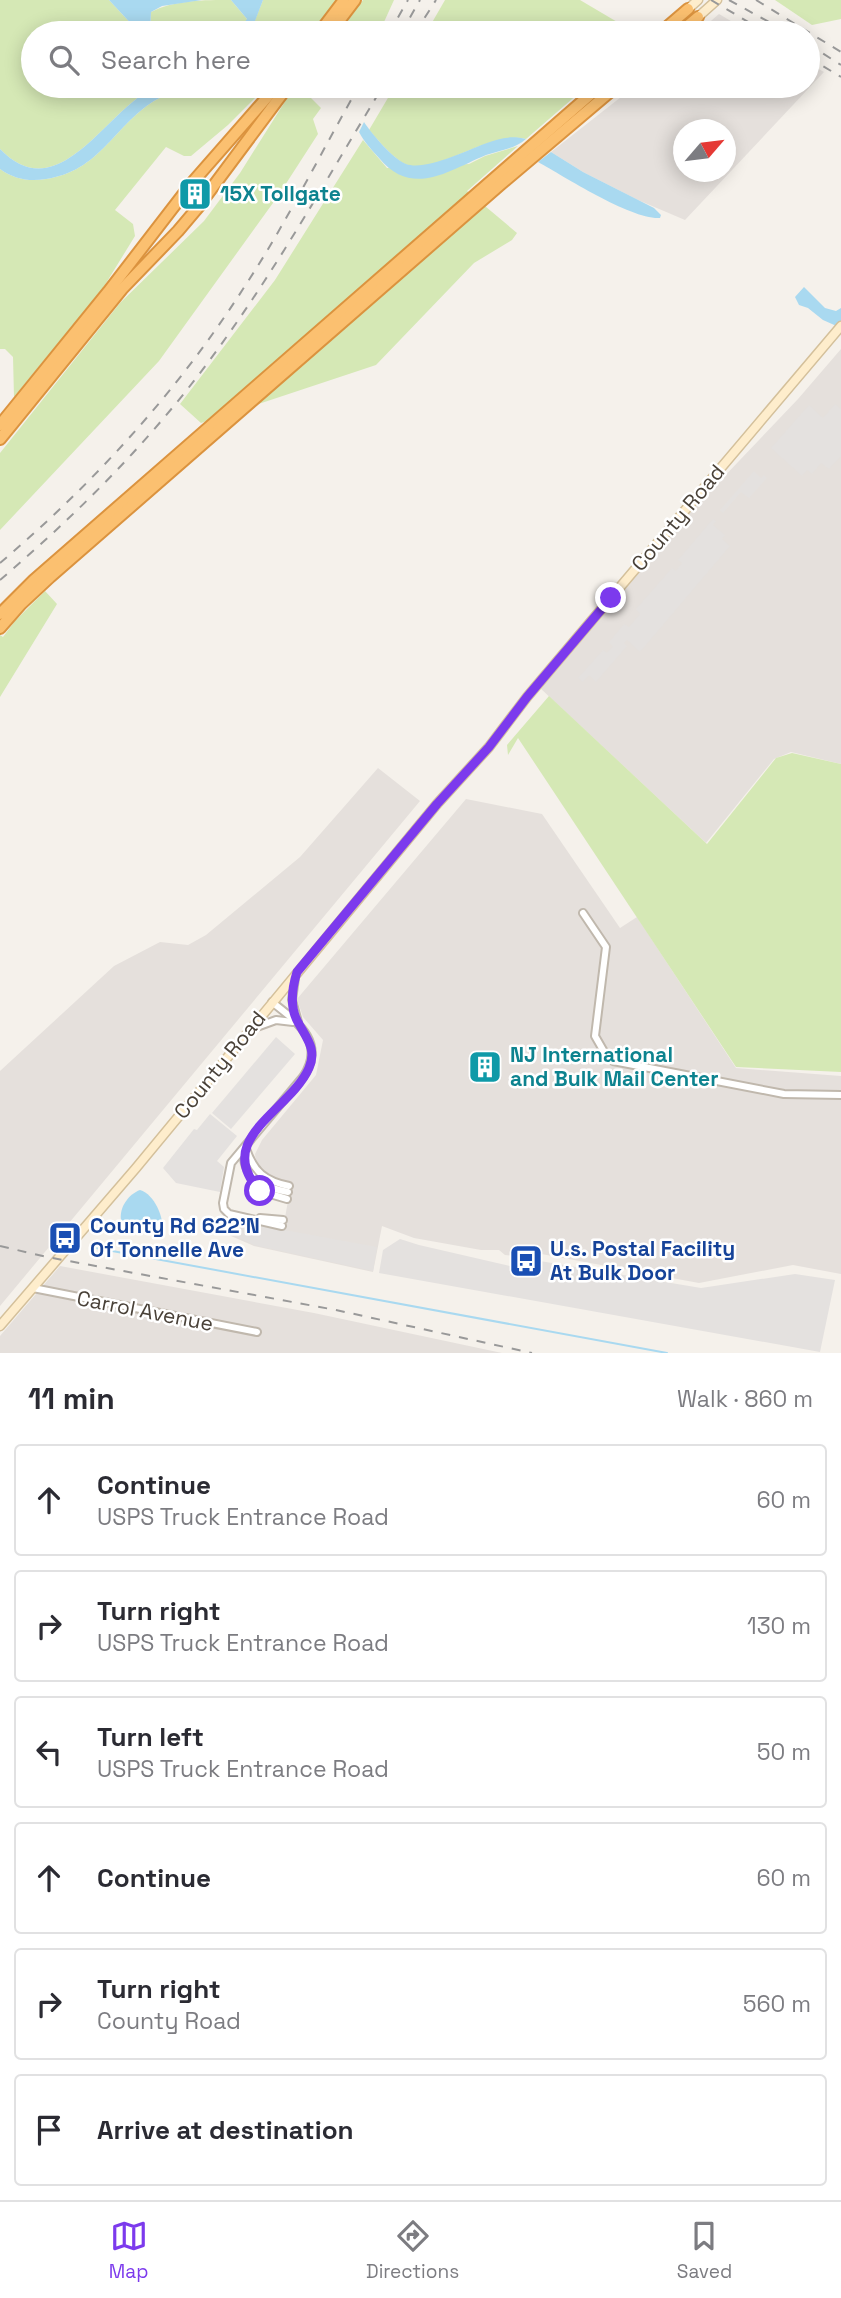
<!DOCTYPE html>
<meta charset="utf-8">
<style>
body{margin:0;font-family:"Space Grotesk",sans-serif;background:#f2f2f3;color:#2b2b33}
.compass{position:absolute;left:673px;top:119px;width:63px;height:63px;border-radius:50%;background:#fff;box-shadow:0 4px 18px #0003;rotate:62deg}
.stop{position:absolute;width:21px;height:21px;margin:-16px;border:5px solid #7c3aed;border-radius:50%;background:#fff}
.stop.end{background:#7c3aed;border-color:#fff;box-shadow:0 2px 7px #0008}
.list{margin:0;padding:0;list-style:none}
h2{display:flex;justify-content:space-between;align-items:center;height:91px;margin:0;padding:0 28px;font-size:30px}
h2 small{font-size:23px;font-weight:400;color:#7c7c81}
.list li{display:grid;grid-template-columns:46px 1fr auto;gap:21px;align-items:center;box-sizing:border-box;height:112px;margin:0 14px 14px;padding:0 14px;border:2px solid #e1e1e2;border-radius:7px}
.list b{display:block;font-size:26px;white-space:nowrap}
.list p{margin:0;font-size:23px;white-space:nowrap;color:#7c7c81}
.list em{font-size:23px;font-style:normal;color:#7c7c81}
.icon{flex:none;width:38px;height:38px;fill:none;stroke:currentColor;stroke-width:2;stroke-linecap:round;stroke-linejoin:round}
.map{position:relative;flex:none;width:841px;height:1353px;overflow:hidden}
.search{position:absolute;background:#fff;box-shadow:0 4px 18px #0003;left:21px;right:21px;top:21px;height:77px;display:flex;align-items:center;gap:18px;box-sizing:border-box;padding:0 24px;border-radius:38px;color:#7c7c81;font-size:26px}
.sheet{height:847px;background:#fff}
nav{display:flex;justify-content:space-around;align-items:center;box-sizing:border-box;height:98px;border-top:2px solid #e1e1e2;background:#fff;font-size:19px;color:#7c7c81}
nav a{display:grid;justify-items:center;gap:4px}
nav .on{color:#7c3aed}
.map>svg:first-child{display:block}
</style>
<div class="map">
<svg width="841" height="1353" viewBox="0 0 841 1353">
<rect width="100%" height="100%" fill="#f5f1eb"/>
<g fill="#e5e0dc" fill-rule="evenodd">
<path d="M719,14l32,19h-54z"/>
<path d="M808,63l16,9 -139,148 -47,-20 -55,-28 -32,-20 84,-66h173zM684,130h42v42h-42z"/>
<path d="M841,349v415l-50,-12 -17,7 -68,84 -166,-155 138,-163 120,-126z"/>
<path d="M378,768l42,33 -420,505v-235l114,-105 46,-24 28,3 18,-10 94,-78z"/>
<path d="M466,799l76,15 78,114 17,-11 99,151 105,8v198l-48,-9 -94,18 -174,-32 -2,6 -18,-2 -6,-5h-18l-67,-12 -32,-12 -9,46 -119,-26 -23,-10 -20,-13 4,-3 68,9 8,-45 -13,-3 -17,-13 -5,-5 -1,-9 7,-14 54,-65 7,-35 -20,-23 -6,-18z"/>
<path d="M60,1266l254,47 188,40h-502v-17z"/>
</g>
<g fill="#d5e8b5">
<path d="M0,0h109l27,29 14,4 1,-21c23,-12 53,-12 80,-12l16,19 8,1 8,-20h73l-25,33h-278v53h124c-50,21 -97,125 -157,63z"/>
<path d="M363,0h31l-15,33h-40z"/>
<path d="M445,0h135l44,26 3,7h-201z"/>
<path d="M775,0h66v19l-29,6z"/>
<path d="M201,86h66l-39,39 -37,31h-7l-18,-9 -51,63 18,14 2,12 -32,52 -89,109 -1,-40 -8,-8h-5v-180c14,10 29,13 46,10 54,-8 67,-52 108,-78 15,-9 31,-12 47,-15z"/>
<path d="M299,86l22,22 -8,11 5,15 -40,62 -119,165 -159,169v-77l120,-150 84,-82 36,-48 46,-73z"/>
<path d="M395,86h192l-61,53c-37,-9 -93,38 -121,25 -11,-5 -28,-25 -36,-34z"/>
<path d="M363,140l24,28 82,-4 16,-8 33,-10 -51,45 50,42 -5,7 -38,23 -98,102 -175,58 -21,-19 95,-124z"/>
<path d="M45,591l12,13 -57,93v-62l3,2 12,-16z"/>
<path d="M549,696l158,148 69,-86 16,-5 49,11v308l-105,-5 -218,-329 -10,17 -1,-10z"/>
</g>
<g fill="#e4e1df">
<path d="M835,404l6,5v47l-12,13 -8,-6 -9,11 -5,-4 -5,6 -31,-28 38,-43 14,13z"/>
<path d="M754,471l7,7 3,-3 3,3 -18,20 -8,-6 -18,21 -3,-3z"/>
<path d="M713,519l3,2 -3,4 12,10 -3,4 8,7 -90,106 -13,-12 -3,3 3,3 -31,36 -7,-7 -6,7 -5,-4 25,-28 4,3 6,-7 -4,-4 15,-18 5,3 11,-13 -4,-5 36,-41 4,3 6,-8 -4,-3z"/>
<path d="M276,1037l19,17 -64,75 -19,-16z"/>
<path d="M210,1114l27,22 -20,25 7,6 -4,25 -44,-9 -13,-15 31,-39 3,1z"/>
<path d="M216,1221l52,6 109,20 -4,24 -119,-26 -33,-16 -9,-6z"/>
<path d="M400,1239l19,6 91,21 30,-5 161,27 94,-14 40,6 -15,72 -441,-79 4,-23z"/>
</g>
<g fill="#a9d9f0">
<path d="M109,0h93l-40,6 -11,6 -1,21 -14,-4z"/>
<path d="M231,0h32l-8,21 -11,2 3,-4z"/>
<path d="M157,86h44c-16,3 -32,6 -47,15 -41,26 -54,70 -108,78 -17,3 -32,0 -46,-10v-20c60,62 107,-42 157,-63z"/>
<path d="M364,122c8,12 29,37 42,42 19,7 59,-13 78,-20 14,-5 26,-9 42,-5 -11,10 -26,11 -40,16 -38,16 -74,43 -107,3 -8,-9 -14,-15 -20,-26z"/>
<path d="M551,152l32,20 71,36 7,7 -1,3c-28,2 -95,-41 -122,-56z"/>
<path d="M804,287l21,21 11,3 5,-3v20l-18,-8 -15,-12 -9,-3 -4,-8z"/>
<path d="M140,1190c15,5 23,26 23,41l-36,-6 -6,-5c-2,-13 8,-26 19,-30z"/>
</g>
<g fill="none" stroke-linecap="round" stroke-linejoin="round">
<path stroke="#a9d9f0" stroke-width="2" d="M96,1248l571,105"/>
<defs>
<g id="street">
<path d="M583,913l23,34 -11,89 8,14 10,11 171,33 57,1"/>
<path d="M295,978l-3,22 6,22"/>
<path d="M272,1002c24,19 55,40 31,75l-72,86 -8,40 1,6 5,5 53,12"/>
<path d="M254,1028l22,-8 17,2"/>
<path d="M245,1149c-6,28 21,39 43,43"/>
<path d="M246,1149c8,23 19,32 43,37"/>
<path d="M252,1177l8,14 27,8"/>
<path d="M260,1218l23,2"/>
<path d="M33,1288l224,44"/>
</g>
<g id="secondary">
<path d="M688,9l10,-9"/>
<path d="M698,17l19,-17"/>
<path d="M0,1326l136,-158 301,-364 52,-57 38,-50 314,-371"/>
</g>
<g id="highway">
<path d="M319,33l25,-33"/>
<path d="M330,33l25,-33"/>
<path d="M660,33l28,-24"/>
<path d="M679,33l19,-16"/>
<path d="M191,184l86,-98"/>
<path d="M206,196l82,-110"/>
<path d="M0,425l108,-133 77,-100"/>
<path d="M0,439l122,-150 56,-58 22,-26"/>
<path d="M0,614l34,-34 566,-494"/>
<path d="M0,628l21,-24 29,-27 451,-393 116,-98"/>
</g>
</defs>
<use href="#street" stroke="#c0b8ad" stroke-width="10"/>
<use href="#secondary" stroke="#d4c09b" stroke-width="11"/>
<use href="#highway" stroke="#db933f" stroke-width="14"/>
<use href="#street" stroke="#fff" stroke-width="6"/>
<use href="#secondary" stroke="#feedcc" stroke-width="8"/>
<use href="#highway" stroke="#fbc070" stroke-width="10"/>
<g stroke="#999" stroke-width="2" stroke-dasharray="9 9" stroke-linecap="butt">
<path d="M711,0l56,33"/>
<path d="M729,0l60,33"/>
<path d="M756,0l85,52"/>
<path d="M389,33l19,-33"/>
<path d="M401,33l19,-33"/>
<path d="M415,33l21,-33"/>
<path d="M808,44l33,21"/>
<path d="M808,57l33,20"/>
<path d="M0,563c93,-79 177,-171 243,-274 43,-65 77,-135 116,-203"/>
<path d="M0,580c62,-53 121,-110 173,-173 82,-99 144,-212 210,-321"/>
<path d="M0,1246l47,11 289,53 196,43"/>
</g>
</g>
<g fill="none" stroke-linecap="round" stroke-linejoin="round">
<path stroke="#7c3aed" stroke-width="9" d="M260,1191c-48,-52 30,-80 49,-123 8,-18 -2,-29 -10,-44 -10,-16 -7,-36 -2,-52l140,-168 52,-57 38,-50 84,-99"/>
</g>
<defs>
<symbol id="building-square" viewBox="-11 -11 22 22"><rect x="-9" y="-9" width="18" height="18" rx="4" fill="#0f9aa8" stroke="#fff"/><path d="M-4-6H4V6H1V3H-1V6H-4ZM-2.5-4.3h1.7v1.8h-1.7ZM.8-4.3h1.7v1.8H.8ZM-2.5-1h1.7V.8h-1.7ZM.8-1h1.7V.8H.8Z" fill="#fff"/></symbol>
<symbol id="bus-square" viewBox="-11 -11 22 22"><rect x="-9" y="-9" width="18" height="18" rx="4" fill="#1a4fb4" stroke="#fff"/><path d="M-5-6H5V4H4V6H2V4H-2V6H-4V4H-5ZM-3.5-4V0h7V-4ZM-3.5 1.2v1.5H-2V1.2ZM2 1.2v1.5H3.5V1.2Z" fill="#fff"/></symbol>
</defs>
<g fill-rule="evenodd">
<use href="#building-square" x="176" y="175" width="38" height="38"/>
<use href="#building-square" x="466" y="1048" width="38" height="38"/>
<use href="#bus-square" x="46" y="1219" width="38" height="38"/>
<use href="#bus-square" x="507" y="1242" width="38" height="38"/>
</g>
<g text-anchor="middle" stroke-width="5" stroke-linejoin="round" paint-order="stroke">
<g font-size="21" font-weight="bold" fill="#0d838f" stroke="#fff" text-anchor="start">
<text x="220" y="201">15X Tollgate</text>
<text x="510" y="1062">NJ International<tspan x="510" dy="24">and Bulk Mail Center</tspan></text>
</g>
<g font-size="21" fill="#494138" stroke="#fff">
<text transform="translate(678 518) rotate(-50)" y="7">County Road</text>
<text transform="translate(220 1065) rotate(-51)" y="7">County Road</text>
<text transform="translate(145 1311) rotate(11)" y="7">Carrol Avenue</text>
</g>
<g font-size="21" font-weight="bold" fill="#164399" stroke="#fff" text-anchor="start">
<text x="90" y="1233">County Rd 622'N<tspan x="90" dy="24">Of Tonnelle Ave</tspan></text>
<text x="550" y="1256">U.s. Postal Facility<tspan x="550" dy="24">At Bulk Door</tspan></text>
</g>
</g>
</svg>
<svg class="compass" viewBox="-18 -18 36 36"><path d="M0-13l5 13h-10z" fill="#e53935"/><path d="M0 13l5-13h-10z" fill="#7c7c81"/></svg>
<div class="stop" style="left:260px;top:1191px"></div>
<div class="stop end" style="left:611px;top:598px"></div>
<div class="search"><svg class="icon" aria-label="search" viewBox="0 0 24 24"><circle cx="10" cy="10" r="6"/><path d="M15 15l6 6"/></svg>Search here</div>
</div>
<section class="sheet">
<h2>11 min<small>Walk · 860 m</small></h2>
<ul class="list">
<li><svg class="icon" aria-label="ahead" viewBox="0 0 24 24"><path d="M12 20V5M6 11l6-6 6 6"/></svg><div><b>Continue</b><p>USPS Truck Entrance Road</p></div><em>60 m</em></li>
<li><svg class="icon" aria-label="right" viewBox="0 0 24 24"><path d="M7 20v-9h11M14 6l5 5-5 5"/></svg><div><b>Turn right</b><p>USPS Truck Entrance Road</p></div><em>130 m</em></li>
<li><svg class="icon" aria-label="left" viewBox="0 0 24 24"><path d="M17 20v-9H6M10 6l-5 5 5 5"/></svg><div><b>Turn left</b><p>USPS Truck Entrance Road</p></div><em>50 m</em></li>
<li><svg class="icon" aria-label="ahead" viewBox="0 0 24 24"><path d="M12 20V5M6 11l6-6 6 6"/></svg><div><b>Continue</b></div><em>60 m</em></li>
<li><svg class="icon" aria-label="right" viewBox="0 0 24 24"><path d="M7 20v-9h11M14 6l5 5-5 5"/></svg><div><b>Turn right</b><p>County Road</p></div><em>560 m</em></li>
<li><svg class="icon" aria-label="arrive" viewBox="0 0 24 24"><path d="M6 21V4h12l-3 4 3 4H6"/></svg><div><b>Arrive at destination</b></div></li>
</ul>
</section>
<nav>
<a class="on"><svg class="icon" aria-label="map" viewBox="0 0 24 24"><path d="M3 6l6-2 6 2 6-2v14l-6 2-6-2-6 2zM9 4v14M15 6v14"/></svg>Map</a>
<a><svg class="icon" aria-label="directions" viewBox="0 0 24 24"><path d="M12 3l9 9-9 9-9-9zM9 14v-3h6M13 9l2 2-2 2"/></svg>Directions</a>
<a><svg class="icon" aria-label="saved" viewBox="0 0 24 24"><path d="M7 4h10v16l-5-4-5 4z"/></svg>Saved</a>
</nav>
